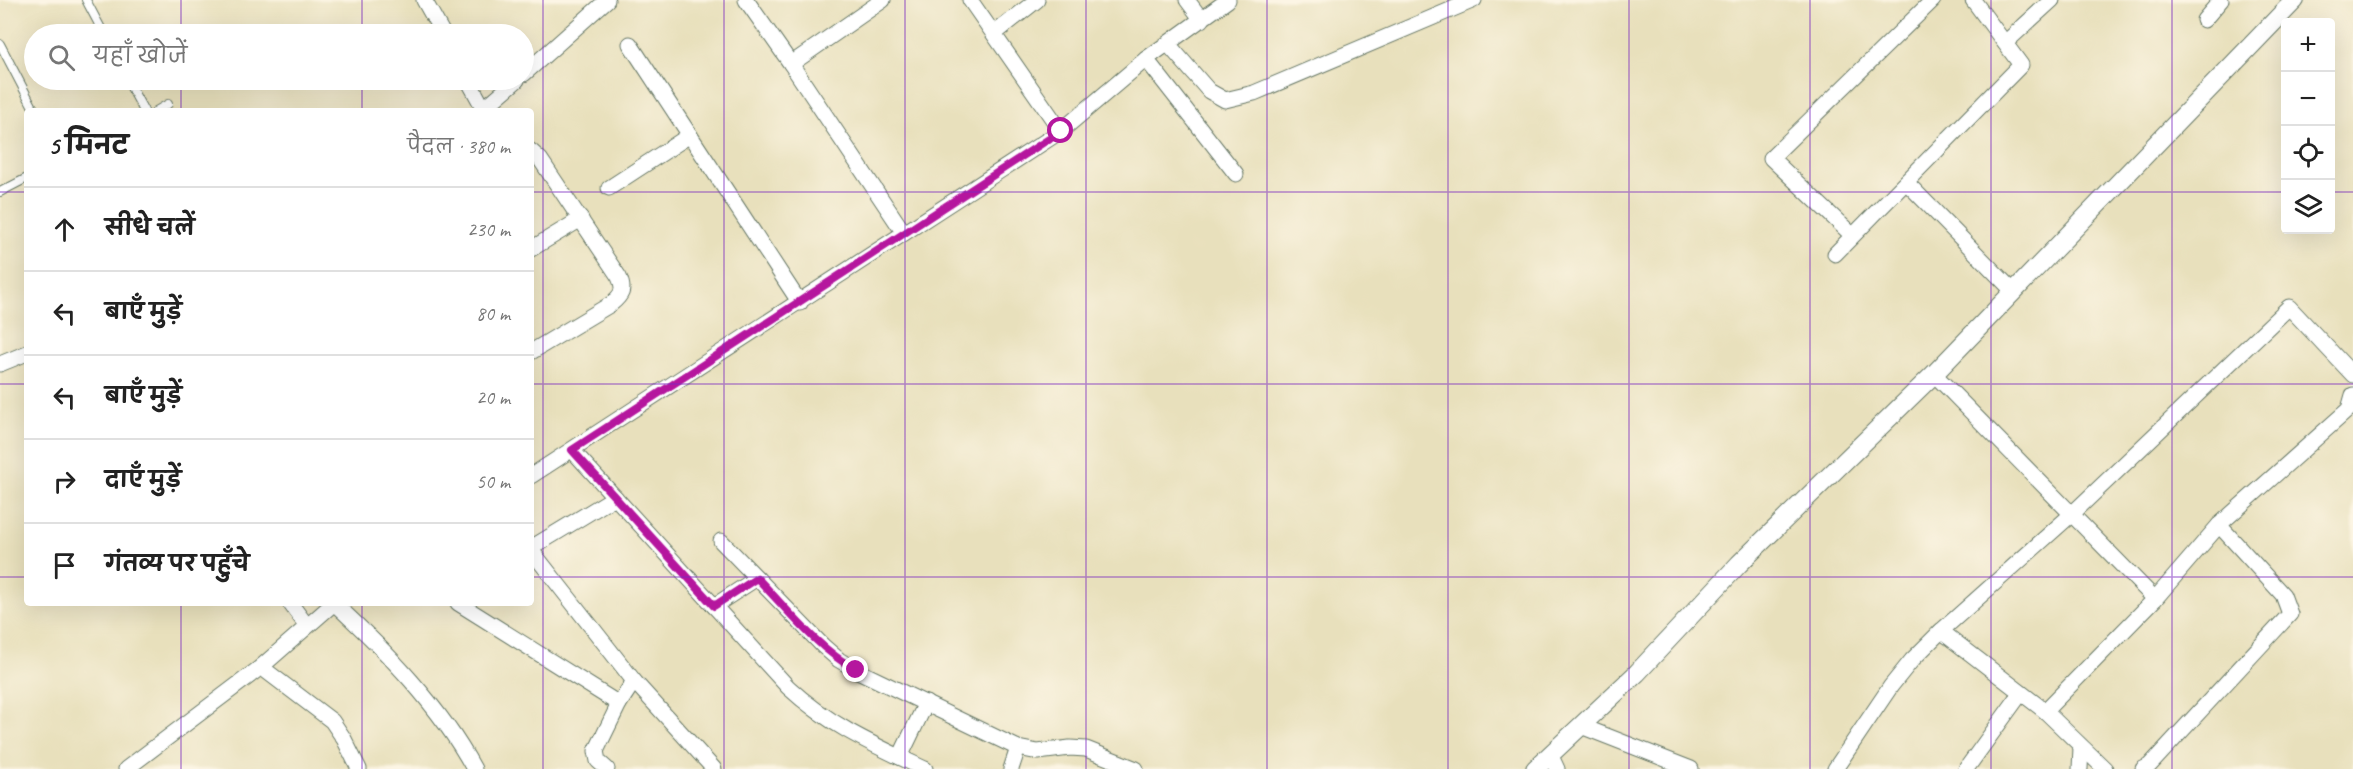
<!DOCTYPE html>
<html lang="hi">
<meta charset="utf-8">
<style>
body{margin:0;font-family:Caveat,"Playpen Sans Deva",sans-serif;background:#f2f2f2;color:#222}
.controls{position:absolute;right:18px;top:18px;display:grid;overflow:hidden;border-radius:6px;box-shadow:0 6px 24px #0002}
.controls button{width:54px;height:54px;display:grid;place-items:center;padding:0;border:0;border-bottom:2px solid #e0e0e0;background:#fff;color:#222;font:30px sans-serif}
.stop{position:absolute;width:18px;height:18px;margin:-14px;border:4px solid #b5179e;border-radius:50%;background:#fff}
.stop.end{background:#b5179e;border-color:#fff;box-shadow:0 2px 6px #0008}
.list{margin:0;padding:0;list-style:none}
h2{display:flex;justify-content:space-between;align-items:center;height:78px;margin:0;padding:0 24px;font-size:26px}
h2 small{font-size:20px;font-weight:400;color:#767676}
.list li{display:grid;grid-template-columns:39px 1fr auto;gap:18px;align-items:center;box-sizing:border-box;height:84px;padding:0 24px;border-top:2px solid #e0e0e0}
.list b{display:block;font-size:22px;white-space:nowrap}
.list em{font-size:20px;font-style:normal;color:#767676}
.icon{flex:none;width:33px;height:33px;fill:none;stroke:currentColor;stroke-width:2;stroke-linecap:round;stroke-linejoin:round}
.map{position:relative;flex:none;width:2353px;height:769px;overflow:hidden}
.search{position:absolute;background:#fff;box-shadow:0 6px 24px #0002;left:24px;top:24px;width:510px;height:66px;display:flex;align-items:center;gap:15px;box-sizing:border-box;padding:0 21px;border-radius:33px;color:#767676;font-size:22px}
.panel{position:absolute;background:#fff;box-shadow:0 6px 24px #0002;left:24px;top:108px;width:510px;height:498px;border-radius:6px}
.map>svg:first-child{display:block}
</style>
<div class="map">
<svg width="2353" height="769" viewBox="0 0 2353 769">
<rect width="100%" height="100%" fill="#fcf5e5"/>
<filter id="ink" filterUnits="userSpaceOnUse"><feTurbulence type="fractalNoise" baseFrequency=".0167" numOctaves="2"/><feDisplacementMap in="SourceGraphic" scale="12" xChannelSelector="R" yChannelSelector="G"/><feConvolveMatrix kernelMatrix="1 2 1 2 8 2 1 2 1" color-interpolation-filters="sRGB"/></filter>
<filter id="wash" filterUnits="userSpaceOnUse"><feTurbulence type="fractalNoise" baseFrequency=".008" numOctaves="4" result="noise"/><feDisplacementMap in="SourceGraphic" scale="24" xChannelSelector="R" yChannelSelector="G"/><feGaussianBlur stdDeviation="1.35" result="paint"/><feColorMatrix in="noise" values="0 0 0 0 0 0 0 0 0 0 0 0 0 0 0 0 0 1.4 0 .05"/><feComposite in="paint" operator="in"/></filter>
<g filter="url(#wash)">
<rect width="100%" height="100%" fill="#e8e0bc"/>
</g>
<g filter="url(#ink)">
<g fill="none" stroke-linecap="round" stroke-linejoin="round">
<defs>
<g id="service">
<path d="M86,0l18,34"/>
<path d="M0,44l35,67"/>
<path d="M127,80l17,31"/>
<path d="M156,111l12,-7"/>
<path d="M0,192l27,-14"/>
</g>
<g id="minor">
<path d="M424,0l19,34"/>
<path d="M746,0l45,64 113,169"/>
<path d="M970,0l91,131"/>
<path d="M1187,0l15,20"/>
<path d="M2204,20l17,-20"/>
<path d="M994,34l43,-34"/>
<path d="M2005,43l47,-43"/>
<path d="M630,44l170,259"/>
<path d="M1168,44l41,47 16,9 29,-7 220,-93"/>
<path d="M1146,59l90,115"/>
<path d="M791,64l92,-64"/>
<path d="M524,74l83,-74"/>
<path d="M468,80l16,29"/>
<path d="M481,111l36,-31"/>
<path d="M531,151l9,8 79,118c6,13 3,18 -8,27l-80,48"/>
<path d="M1906,182l108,110"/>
<path d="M609,188l81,-53"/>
<path d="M1852,235l-81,-77 162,-158"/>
<path d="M531,249l50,-30"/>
<path d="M1835,254l186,-189 -48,-65"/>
<path d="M0,364l27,-11"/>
<path d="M1934,374l221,225"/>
<path d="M572,450l216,237c42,39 86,58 137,82"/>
<path d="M531,476l530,-345 85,-72 82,-59"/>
<path d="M721,541l102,105 16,14 17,10 162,78 20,4 32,-4 16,1 50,20"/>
<path d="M531,548l84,-51"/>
<path d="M531,550l103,131 80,88"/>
<path d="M290,603l17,23"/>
<path d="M334,603c52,48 106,103 140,166"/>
<path d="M458,603l161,101"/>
<path d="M714,606l43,-28"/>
<path d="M1941,631l104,80 60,58"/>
<path d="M261,667l71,54 12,18 15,30"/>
<path d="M2045,711l110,-112 64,-74 130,-116 4,-14"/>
<path d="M1581,726l110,43"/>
<path d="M1550,754l7,15"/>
<path d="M900,757l26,-54"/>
<path d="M126,769l135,-102 73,-64"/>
<path d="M607,769l-9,-8 -2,-10 23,-47 15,-23"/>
<path d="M1011,769l7,-21"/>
<path d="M1835,769l56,-83 21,-26 29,-29 131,-117 217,-207 64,68"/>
<path d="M1966,769l55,-76"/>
<path d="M2080,769l1,-22"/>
<path d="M2143,769l6,-3 141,-152 -7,-19 -64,-70"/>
</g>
<path id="tertiary" d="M1535,769l102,-96 102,-109 195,-190 361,-374"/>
</defs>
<use href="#service" stroke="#657664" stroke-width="10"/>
<use href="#minor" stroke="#657664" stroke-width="17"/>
<use href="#tertiary" stroke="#657664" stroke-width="20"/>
<use href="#service" stroke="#fff" stroke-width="8"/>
<use href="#minor" stroke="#fff" stroke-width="15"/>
<use href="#tertiary" stroke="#fff" stroke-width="18"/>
</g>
</g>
<g fill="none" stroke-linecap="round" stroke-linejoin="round" filter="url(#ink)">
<path stroke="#b5179e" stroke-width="8" d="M856,670c-39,-22 -68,-60 -99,-92l-43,28 -142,-156 489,-319"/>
</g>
<path fill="none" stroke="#7b2cbf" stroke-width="1.5" stroke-opacity="0.55" d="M181,0v34M362,0v34M543,0v769M724,0v769M905,0v769M1086,0v769M1267,0v769M1448,0v769M1629,0v769M1810,0v769M1991,0v769M2172,0v769M181,80v31M362,80v31M0,192h27M531,192h1755M2330,192h23M0,384h27M531,384h1822M0,577h27M531,577h1822M181,603v166M362,603v166"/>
</svg>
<div class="controls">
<button>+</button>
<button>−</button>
<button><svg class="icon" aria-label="locate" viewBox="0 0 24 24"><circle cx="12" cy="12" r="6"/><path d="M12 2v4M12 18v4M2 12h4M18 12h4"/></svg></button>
<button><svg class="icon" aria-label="layers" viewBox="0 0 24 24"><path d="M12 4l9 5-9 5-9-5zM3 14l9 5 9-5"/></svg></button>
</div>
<div class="stop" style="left:1061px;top:131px"></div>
<div class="stop end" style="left:856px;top:670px"></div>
<div class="search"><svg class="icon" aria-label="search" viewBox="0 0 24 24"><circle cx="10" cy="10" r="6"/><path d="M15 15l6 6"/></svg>यहाँ खोजें</div>
<section class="panel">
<h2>5 मिनट<small>पैदल · 380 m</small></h2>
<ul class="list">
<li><svg class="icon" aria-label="ahead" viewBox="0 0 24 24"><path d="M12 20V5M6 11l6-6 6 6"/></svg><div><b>सीधे चलें</b></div><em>230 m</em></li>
<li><svg class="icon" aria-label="left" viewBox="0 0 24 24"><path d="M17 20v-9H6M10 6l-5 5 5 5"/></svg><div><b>बाएँ मुड़ें</b></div><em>80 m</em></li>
<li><svg class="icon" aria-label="left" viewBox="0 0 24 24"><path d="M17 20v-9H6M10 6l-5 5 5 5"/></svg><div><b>बाएँ मुड़ें</b></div><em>20 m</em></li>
<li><svg class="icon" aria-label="right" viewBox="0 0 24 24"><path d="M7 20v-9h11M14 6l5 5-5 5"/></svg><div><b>दाएँ मुड़ें</b></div><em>50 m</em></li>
<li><svg class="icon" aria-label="arrive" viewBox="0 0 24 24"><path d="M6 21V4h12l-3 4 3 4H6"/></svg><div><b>गंतव्य पर पहुँचे</b></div></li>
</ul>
</section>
</div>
